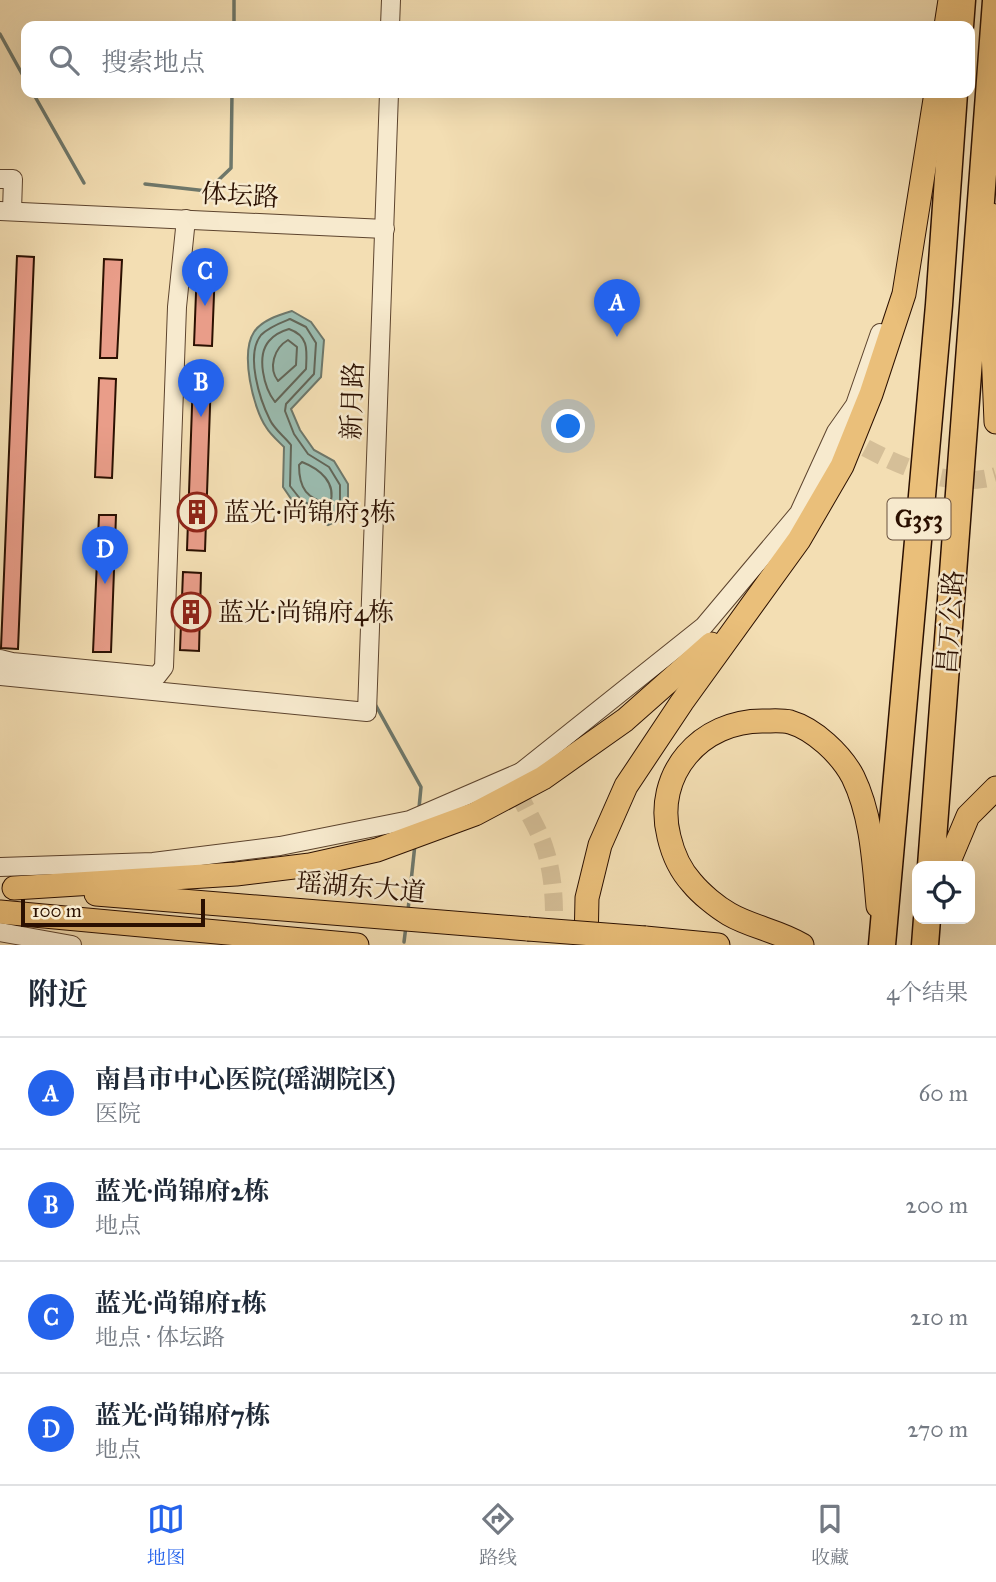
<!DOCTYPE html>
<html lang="zh">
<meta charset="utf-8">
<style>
body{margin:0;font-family:"IM FELL Great Primer","Noto Serif SC",serif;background:#f6f6f7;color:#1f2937}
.controls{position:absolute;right:21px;bottom:21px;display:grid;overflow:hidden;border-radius:14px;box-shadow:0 7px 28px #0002}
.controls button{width:63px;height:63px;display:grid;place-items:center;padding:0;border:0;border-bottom:2px solid #e0e1e3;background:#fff;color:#1f2937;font:35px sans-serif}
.scale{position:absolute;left:21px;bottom:18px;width:184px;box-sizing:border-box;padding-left:7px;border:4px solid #2b1001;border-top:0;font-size:19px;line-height:24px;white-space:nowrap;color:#2b1001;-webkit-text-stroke:5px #f7eace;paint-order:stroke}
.you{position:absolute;left:569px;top:427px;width:24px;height:24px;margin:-18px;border:5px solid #fff;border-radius:50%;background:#1a73e8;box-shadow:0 0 0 10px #1a73e833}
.badge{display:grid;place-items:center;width:46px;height:46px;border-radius:50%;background:#2563eb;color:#fff;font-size:23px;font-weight:700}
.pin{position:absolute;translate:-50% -58px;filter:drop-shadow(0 2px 4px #0008)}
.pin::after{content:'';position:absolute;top:37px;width:24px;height:21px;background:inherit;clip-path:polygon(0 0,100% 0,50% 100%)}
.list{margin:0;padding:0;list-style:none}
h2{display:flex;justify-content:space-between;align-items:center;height:91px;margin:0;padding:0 28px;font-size:30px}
h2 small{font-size:23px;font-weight:400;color:#747a83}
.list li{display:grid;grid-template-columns:46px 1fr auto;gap:21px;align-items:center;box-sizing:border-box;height:112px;padding:0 28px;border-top:2px solid #e0e1e3}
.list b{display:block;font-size:26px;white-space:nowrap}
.list p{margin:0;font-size:23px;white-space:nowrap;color:#747a83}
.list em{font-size:23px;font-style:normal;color:#747a83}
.icon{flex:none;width:38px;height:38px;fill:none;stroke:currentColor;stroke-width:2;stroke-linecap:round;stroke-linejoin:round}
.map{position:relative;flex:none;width:996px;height:945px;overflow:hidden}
.search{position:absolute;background:#fff;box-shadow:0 7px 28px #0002;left:21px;right:21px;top:21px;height:77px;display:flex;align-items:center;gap:18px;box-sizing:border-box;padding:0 24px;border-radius:14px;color:#747a83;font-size:26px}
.sheet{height:539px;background:#fff}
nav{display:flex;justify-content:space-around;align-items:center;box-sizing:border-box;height:98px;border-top:2px solid #e0e1e3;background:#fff;font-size:19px;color:#747a83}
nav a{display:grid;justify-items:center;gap:4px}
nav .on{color:#2563eb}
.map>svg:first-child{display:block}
</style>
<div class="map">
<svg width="996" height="945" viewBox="0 0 996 945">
<rect width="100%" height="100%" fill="#f3deb3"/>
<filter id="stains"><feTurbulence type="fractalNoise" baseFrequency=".00286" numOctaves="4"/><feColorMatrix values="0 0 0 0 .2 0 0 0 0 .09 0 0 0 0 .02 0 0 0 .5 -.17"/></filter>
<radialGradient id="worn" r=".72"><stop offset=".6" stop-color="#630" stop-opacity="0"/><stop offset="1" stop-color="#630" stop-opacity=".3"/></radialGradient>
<path fill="#9bbcb0" stroke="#6e776a" stroke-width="2" d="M292,311l19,11 13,18 -3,37 -30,32 9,21 14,20 20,11 14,23v32l-20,9 -32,-19 -13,-19 1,-40c-6,-6 -14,-13 -18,-20 -13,-19 -26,-74 -12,-95 8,-12 25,-17 38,-21z"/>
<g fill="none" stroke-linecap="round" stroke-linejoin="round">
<g stroke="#636658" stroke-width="2">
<path d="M290,319l16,8 10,16 -2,31 -28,30 -1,7 9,23 14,20 21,13 11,18v25l-10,6 -29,-16 -11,-14 1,-41c-6,-8 -17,-16 -21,-25 -10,-20 -25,-65 -9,-85 8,-8 19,-12 29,-16z"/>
<path d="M289,329c20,7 18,21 17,40l-31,33c-11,-14 -19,-46 -6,-61 5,-6 13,-10 20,-12z"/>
<path d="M288,340l9,7 -1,18 -18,16c-10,-13 -4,-33 10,-41z"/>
<path d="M302,462c18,7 35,21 28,42 -23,-5 -31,-15 -31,-39z"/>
</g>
<g stroke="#6e776a" stroke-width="3.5">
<path d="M234,26v-26"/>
<path d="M0,34l26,47"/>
<path d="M33,93l51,90"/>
<path d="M145,184l62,7 24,-23 1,-75"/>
<path d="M375,704l46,83 -2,21"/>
<path d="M408,910l7,-66"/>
<path d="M404,942l2,-16"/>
</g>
</g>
<g fill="#e99d89" stroke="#2b1001" stroke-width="2">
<path d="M17,256l17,1 -16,392 -17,-1z"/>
<path d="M104,259l18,1 -5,98h-17z"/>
<path d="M197,267l18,1 -3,78 -18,-1z"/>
<path d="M99,378l17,1 -4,99 -17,-1z"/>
<path d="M193,378h18l-6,173 -18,-1z"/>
<path d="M99,515h17l-5,137h-18z"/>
<path d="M183,572l18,1 -2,78 -19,-1z"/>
</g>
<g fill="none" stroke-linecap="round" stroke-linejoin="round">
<g stroke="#d5bf98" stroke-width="18" stroke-dasharray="18 9" stroke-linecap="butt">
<path d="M842,435c43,24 103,57 154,41"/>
<path d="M518,792c8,18 20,36 26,54 11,32 11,66 9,99"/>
</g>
<defs>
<g id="minor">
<path d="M390,26l1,-26"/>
<path d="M0,179h13l-1,32"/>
<path d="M0,211l385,18"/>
<path d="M0,659l12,3 145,14 7,-9 13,-360 9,-88"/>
<path d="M0,676l367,36 22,-619"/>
<path d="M518,792l3,-20 183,-146 95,-113 37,-81 19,-27 25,-72"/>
<path d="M0,867l153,-5 127,-16 130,-26 111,-48"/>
<path d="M0,932l72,13"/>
</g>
<g id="major">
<path d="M946,26l4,-26"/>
<path d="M991,215l-1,62 6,145"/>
<path d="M947,866l21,-50 28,-28"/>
<path d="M14,888l222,-14 74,-9 67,-15 98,-36 68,-36 82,-58 86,-76"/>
<path d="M96,894l432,35"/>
<path d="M0,912l357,33"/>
<path d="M645,938l73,7"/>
<path d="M586,945l1,-47 13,-53 26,-59 56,-84 117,-162 43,-74 29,-72 33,-100 32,-201"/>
<path d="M802,945c-23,-14 -51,-18 -73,-31 -12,-7 -28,-20 -37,-31 -12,-13 -19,-29 -23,-46 -16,-63 32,-117 95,-116 8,0 18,-1 26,1 24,7 51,32 63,55 19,39 21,86 25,129"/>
</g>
<g id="highway">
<path d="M960,26l2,-26"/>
<path d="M931,866l65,-865"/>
<path d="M882,945l57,-640 15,-212"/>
<path d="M925,945l2,-26"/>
</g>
</defs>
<use href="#minor" stroke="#5d442e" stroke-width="20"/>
<use href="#major" stroke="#2b1001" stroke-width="25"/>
<use href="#highway" stroke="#2b1001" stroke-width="29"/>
<use href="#minor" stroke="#f7eace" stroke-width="18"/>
<use href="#major" stroke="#eabf7a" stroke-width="23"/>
<use href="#highway" stroke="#eabf7a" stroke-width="26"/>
<defs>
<path id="major-bridge" d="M528,929l117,9"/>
</defs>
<use href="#major-bridge" stroke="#2b1001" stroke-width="25" stroke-linecap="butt"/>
<use href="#major-bridge" stroke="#eabf7a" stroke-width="23"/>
</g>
<defs>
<symbol id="building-ring" viewBox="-11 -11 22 22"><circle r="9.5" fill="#f7eace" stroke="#8f2418" stroke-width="1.5"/><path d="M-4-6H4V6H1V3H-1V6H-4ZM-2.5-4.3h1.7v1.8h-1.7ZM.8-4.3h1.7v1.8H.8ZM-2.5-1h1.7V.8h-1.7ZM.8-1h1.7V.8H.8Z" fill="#8f2418"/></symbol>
</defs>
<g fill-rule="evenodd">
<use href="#building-ring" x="175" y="490" width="44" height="44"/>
<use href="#building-ring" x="169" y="590" width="44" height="44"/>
</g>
<g text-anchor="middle" stroke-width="5" stroke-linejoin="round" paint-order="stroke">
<rect fill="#f7eace" stroke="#68513e" stroke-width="2" x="887.5" y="498.5" width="63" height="41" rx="5"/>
<g font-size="24" font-weight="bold" fill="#2b1001">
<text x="919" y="527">G353</text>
</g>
<g font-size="26" fill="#2b1001" stroke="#f7eace">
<text transform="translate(240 195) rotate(3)" y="9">体坛路</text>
<text transform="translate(352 401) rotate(-88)" y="9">新月路</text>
<text transform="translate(950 622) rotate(-86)" y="9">昌万公路</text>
<text transform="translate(361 887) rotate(5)" y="9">瑶湖东大道</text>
</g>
<g font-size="26" fill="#2b1001" stroke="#f7eace" text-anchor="start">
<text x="224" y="521">蓝光·尚锦府3栋</text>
<text x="218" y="621">蓝光·尚锦府4栋</text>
</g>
</g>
<rect width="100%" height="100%" filter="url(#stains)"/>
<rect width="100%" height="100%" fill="url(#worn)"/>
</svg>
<div class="controls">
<button><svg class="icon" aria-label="locate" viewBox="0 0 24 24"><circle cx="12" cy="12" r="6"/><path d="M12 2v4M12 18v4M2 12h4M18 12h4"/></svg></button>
</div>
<div class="scale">100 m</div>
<div class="you"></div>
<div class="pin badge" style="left:617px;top:337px">A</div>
<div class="pin badge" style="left:201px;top:417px">B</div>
<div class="pin badge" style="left:205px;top:306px">C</div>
<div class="pin badge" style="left:105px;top:584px">D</div>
<div class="search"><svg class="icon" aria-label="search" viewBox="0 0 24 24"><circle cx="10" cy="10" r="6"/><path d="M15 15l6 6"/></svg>搜索地点</div>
</div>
<section class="sheet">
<h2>附近<small>4个结果</small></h2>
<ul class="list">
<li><span class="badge">A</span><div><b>南昌市中心医院(瑶湖院区)</b><p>医院</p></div><em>60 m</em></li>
<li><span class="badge">B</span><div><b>蓝光·尚锦府2栋</b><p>地点</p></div><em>200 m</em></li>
<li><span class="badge">C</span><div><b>蓝光·尚锦府1栋</b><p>地点 · 体坛路</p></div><em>210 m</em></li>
<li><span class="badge">D</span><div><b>蓝光·尚锦府7栋</b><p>地点</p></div><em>270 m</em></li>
</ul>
</section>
<nav>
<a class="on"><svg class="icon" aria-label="map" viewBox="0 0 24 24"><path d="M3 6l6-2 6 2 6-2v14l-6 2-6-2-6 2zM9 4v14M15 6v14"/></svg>地图</a>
<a><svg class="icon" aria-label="directions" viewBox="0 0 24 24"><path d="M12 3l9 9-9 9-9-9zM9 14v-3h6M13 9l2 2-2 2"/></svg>路线</a>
<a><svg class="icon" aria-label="saved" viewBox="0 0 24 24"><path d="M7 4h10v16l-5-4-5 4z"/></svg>收藏</a>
</nav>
